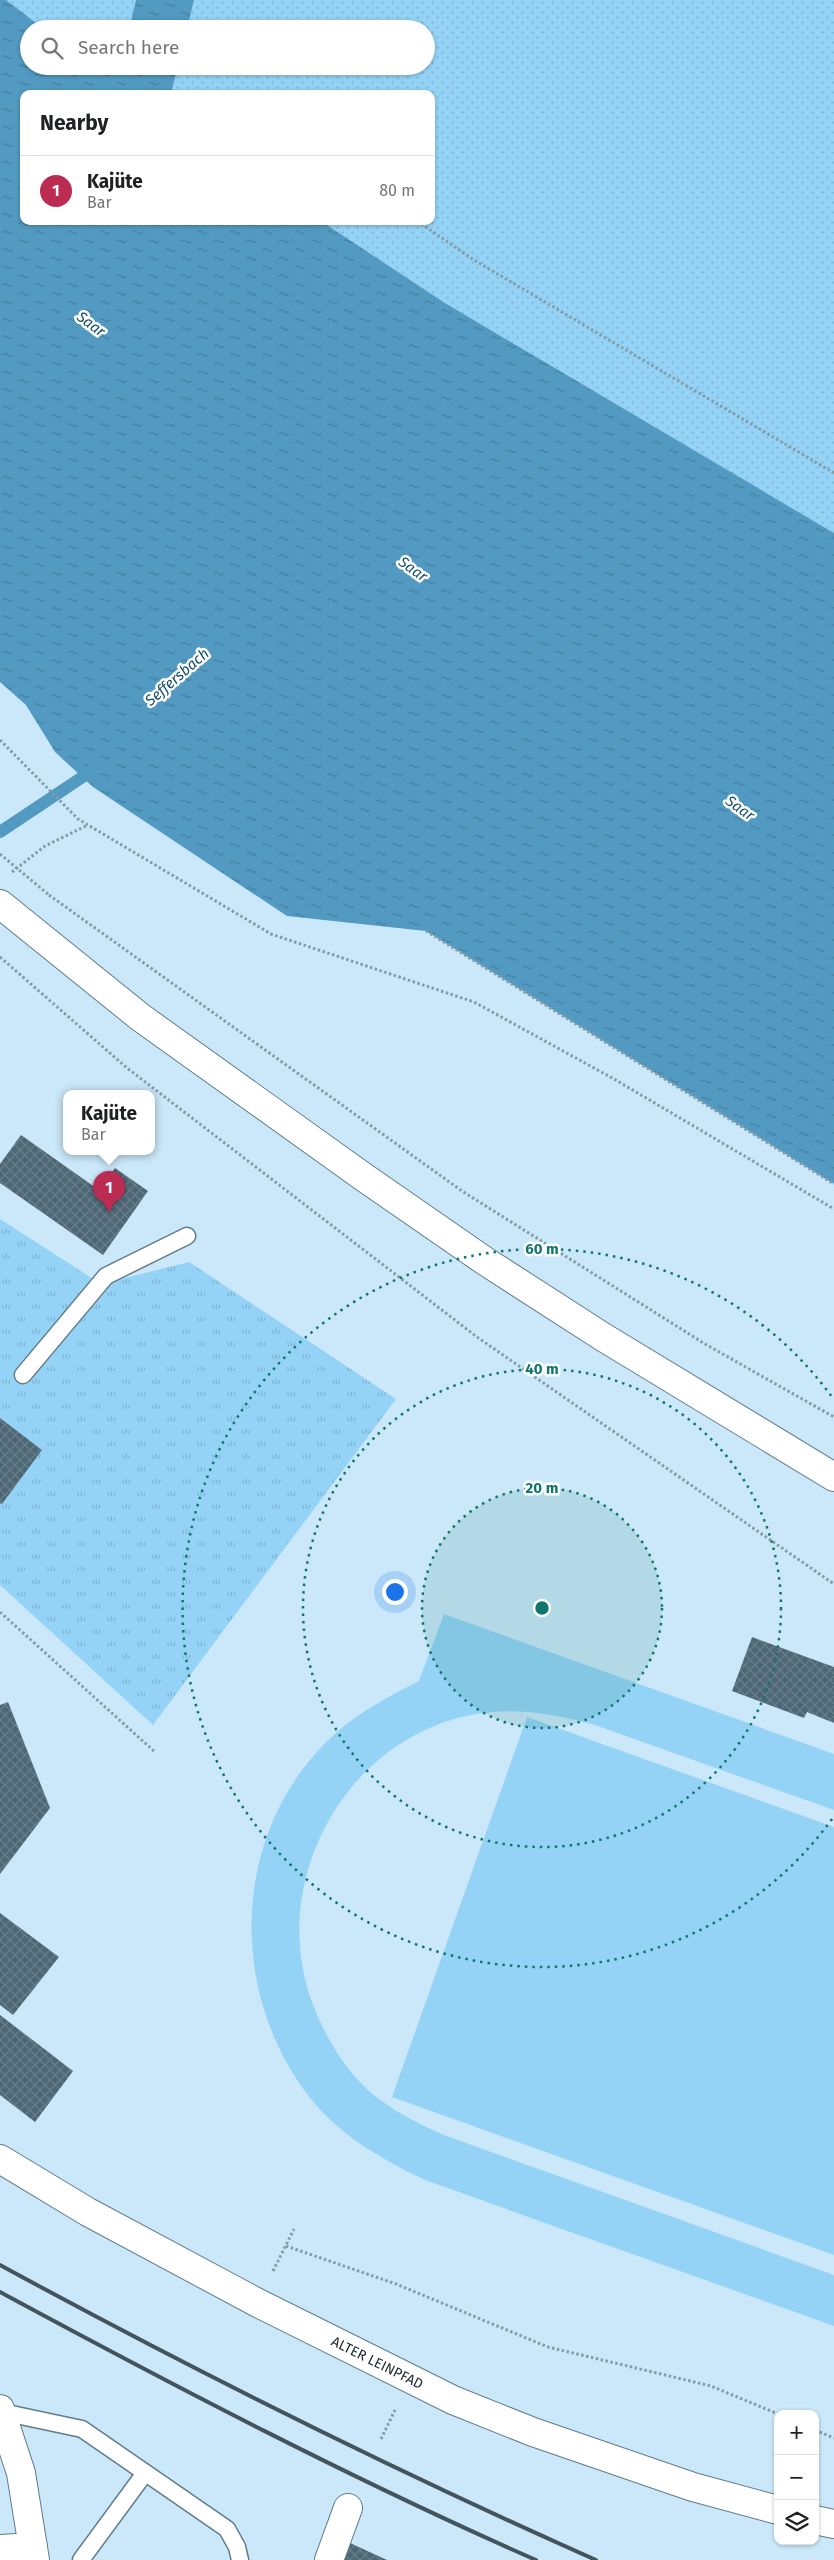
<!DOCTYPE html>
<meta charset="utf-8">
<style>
body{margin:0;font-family:"Fira Sans",sans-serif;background:#f2f2f2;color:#202124}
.controls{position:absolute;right:15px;bottom:15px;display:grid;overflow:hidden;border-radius:10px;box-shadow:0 1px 4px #0004}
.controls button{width:45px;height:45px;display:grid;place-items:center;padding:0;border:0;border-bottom:1px solid #e0e0e0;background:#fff;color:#202124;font:25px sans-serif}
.you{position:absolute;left:394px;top:1591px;width:18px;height:18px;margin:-12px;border:4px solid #fff;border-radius:50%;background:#1a73e8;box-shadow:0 0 0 8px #1a73e833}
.badge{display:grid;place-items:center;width:32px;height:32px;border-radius:50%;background:#bb2b52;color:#fff;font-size:16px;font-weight:700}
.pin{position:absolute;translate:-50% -41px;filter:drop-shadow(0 1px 2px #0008)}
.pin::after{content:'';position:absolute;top:26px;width:18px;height:15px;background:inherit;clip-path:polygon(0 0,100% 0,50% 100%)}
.popup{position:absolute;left:63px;top:1090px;width:92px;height:65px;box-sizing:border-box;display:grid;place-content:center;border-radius:10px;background:#fff;filter:drop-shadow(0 1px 4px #0005);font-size:16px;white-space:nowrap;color:#757577}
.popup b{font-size:19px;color:#202124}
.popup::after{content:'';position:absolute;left:50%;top:100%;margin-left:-10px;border:10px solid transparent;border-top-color:#fff}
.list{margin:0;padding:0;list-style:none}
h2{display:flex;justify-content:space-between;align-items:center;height:65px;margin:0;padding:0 20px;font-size:21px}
h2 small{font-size:16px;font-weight:400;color:#757577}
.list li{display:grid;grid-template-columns:32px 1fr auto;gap:15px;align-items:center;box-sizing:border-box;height:70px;padding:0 20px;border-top:1px solid #e0e0e0}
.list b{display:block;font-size:19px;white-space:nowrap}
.list p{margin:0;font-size:16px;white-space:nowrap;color:#757577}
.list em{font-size:16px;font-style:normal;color:#757577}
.icon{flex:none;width:28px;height:28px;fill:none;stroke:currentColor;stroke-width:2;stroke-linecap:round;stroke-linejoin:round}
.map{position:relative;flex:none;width:834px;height:2560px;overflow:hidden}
.search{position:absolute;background:#fff;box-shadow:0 1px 4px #0004;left:20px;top:20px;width:415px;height:55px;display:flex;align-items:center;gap:12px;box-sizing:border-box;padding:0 18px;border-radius:28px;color:#757577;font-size:19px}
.panel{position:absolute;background:#fff;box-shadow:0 1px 4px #0004;left:20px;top:90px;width:415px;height:135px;border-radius:10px}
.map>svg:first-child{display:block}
</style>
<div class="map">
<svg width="834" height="2560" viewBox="0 0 834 2560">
<defs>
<pattern id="grass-dots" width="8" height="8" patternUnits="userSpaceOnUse" patternTransform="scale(1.25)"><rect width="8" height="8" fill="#94d3f6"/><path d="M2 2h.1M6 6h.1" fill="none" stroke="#7fb5d3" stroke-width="1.8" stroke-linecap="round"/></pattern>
<pattern id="park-tufts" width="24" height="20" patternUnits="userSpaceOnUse" patternTransform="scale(1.25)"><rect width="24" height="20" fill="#94d3f6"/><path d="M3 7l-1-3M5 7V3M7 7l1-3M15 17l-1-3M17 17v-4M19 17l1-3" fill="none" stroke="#7fb5d3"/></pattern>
<pattern id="water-ripples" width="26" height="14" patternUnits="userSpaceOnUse" patternTransform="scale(1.25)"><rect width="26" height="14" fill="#529ac1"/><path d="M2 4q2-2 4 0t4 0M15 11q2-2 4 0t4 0" fill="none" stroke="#437d9d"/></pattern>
<pattern id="building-cross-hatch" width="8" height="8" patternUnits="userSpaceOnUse" patternTransform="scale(1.25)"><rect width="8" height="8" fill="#4d6776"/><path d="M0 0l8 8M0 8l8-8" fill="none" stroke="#687d88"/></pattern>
</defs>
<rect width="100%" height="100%" fill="#cae8f9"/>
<g fill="url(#grass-dots)">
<path d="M6,0h130l-7,29h-85z"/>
<path d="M194,0h640v533l-389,-230 -124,-82h110v-127h-260l7,-28h248v-37h-239z"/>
</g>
<path fill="url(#park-tufts)" d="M0,1219l101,65 88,-22 207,137 -243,326 -153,-140z"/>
<g fill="#94d3f6">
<path d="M444,1614l390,140v56l-239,-85c-40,-11 -78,-18 -119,-11 -133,23 -212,173 -161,296 13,32 33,64 60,86 22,17 44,28 69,39l390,140v51l-409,-146c-44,-21 -88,-46 -118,-86 -81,-108 -75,-268 29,-361 25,-22 53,-37 83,-52z"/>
<path d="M527,1717l307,110v428l-442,-158z"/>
</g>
<g fill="url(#water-ripples)">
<path d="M0,0h6l38,29h-15v37h149l-7,28h-147v127h297l124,82 389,230v651l-408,-253 -139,-15 -194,-129 -38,-35 -29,-47 -26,-23z"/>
<path d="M136,0h58l-7,29h-58z"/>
</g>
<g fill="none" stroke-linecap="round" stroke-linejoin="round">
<path stroke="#529ac1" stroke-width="12" d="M0,832l96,-64"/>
</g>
<g fill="url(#building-cross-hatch)">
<path d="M21,1135l78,55 16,-22 33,23 -45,64 -103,-72v-19z"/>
<path d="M0,1418l42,32 -40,54 -2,-1z"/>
<path d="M752,1637l82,30v56l-27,-11 -3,6 -72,-27z"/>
<path d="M8,1702l42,106 -50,66v-169z"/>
<path d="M0,1913l59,44 -46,58 -13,-10z"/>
<path d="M0,2015l73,56 -38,51 -35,-27z"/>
<path d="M348,2542l39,18h-45z"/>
</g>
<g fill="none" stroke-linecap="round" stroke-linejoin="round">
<defs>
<g id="service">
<path d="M23,1375l83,-99 81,-40"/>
<path d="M2,2412l80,17 145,100 10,18 3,13"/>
<path d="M81,2560l64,-87"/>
</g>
<g id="minor">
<path id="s1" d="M0,2159l88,53 168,90 197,98 80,32 160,55 85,23"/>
<path d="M815,2520l19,4"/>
<path d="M0,2549l33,-2"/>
<path d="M329,2560l19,-52"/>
</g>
<path id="tertiary" d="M0,2409l21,64 14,87"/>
<path id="secondary" d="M0,904l140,113 225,161 120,83 118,76 231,140"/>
</defs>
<use href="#service" stroke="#617c8b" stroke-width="19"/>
<use href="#minor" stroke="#617c8b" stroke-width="30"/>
<use href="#tertiary" stroke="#617c8b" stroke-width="30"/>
<use href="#secondary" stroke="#617c8b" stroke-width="30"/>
<g stroke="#859ca8" stroke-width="3" stroke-dasharray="2.5 2.5" stroke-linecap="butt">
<path d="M417,221l57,39 360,213"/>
<path d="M0,740l78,79 193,115 203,68 140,77 220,130"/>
<path d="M12,872l33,-26 43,-21"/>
<path d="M49,895l413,296 243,153 129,73"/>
<path d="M426,931l408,253"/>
<path d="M0,957l127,111 350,269 357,247"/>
<path d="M0,1612l155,140"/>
<path d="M286,2246l110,38 152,63 163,39 67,28"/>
<path d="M273,2271l21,-42"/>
<path d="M815,2430l19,8"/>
<path d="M381,2439l14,-29"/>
</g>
<use href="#service" stroke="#fff" stroke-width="16"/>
<use href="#minor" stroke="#fff" stroke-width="28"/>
<use href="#tertiary" stroke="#fff" stroke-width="28"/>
<use href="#secondary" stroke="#fff" stroke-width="28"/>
<g stroke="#44545d" stroke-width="4">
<path d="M0,2265c195,106 393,205 596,295"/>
<path d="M0,2292c176,95 354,188 536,268"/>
</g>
<path stroke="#859ca8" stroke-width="3" stroke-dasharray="2.5 2.5" stroke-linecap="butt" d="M0,854l49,41"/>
</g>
<circle cx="542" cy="1608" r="120" fill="#0f766e" fill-opacity=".12"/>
<g fill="none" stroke="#0f766e" stroke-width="2.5" stroke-dasharray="2.5 5">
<circle cx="542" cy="1608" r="120"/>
<circle cx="542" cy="1608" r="239"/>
<path d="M832 1819A359 359 0 1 1 832 1397"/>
</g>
<g text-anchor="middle" stroke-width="5" stroke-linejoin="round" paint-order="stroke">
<g font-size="14" fill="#1a262c" stroke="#fff">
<text dy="5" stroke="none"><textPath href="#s1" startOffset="429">ALTER LEINPFAD</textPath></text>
</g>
<g font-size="15" font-style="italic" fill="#164f6b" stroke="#fff">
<text transform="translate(91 324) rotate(37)" y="5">Saar</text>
<text transform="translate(413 569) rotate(36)" y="5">Saar</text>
<text transform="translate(177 677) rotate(-41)" y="5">Seffersbach</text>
<text transform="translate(740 808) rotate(36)" y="5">Saar</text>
</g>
</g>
<circle cx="542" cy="1608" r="8" fill="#0f766e" stroke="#fff" stroke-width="2.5"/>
<g font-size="15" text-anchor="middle" font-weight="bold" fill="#0f766e" stroke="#fff" stroke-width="5" stroke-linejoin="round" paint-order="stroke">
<text x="542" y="1254">60 m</text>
<text x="542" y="1374">40 m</text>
<text x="542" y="1493">20 m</text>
</g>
</svg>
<div class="controls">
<button>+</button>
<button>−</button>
<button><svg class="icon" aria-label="layers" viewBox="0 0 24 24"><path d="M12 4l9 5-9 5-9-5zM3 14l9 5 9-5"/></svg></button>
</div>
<div class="you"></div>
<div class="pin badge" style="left:109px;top:1212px">1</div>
<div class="popup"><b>Kajüte</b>Bar</div>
<div class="search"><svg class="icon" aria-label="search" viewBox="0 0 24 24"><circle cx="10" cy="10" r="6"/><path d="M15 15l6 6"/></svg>Search here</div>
<section class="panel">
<h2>Nearby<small></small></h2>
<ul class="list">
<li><span class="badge">1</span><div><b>Kajüte</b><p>Bar</p></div><em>80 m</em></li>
</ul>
</section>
</div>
